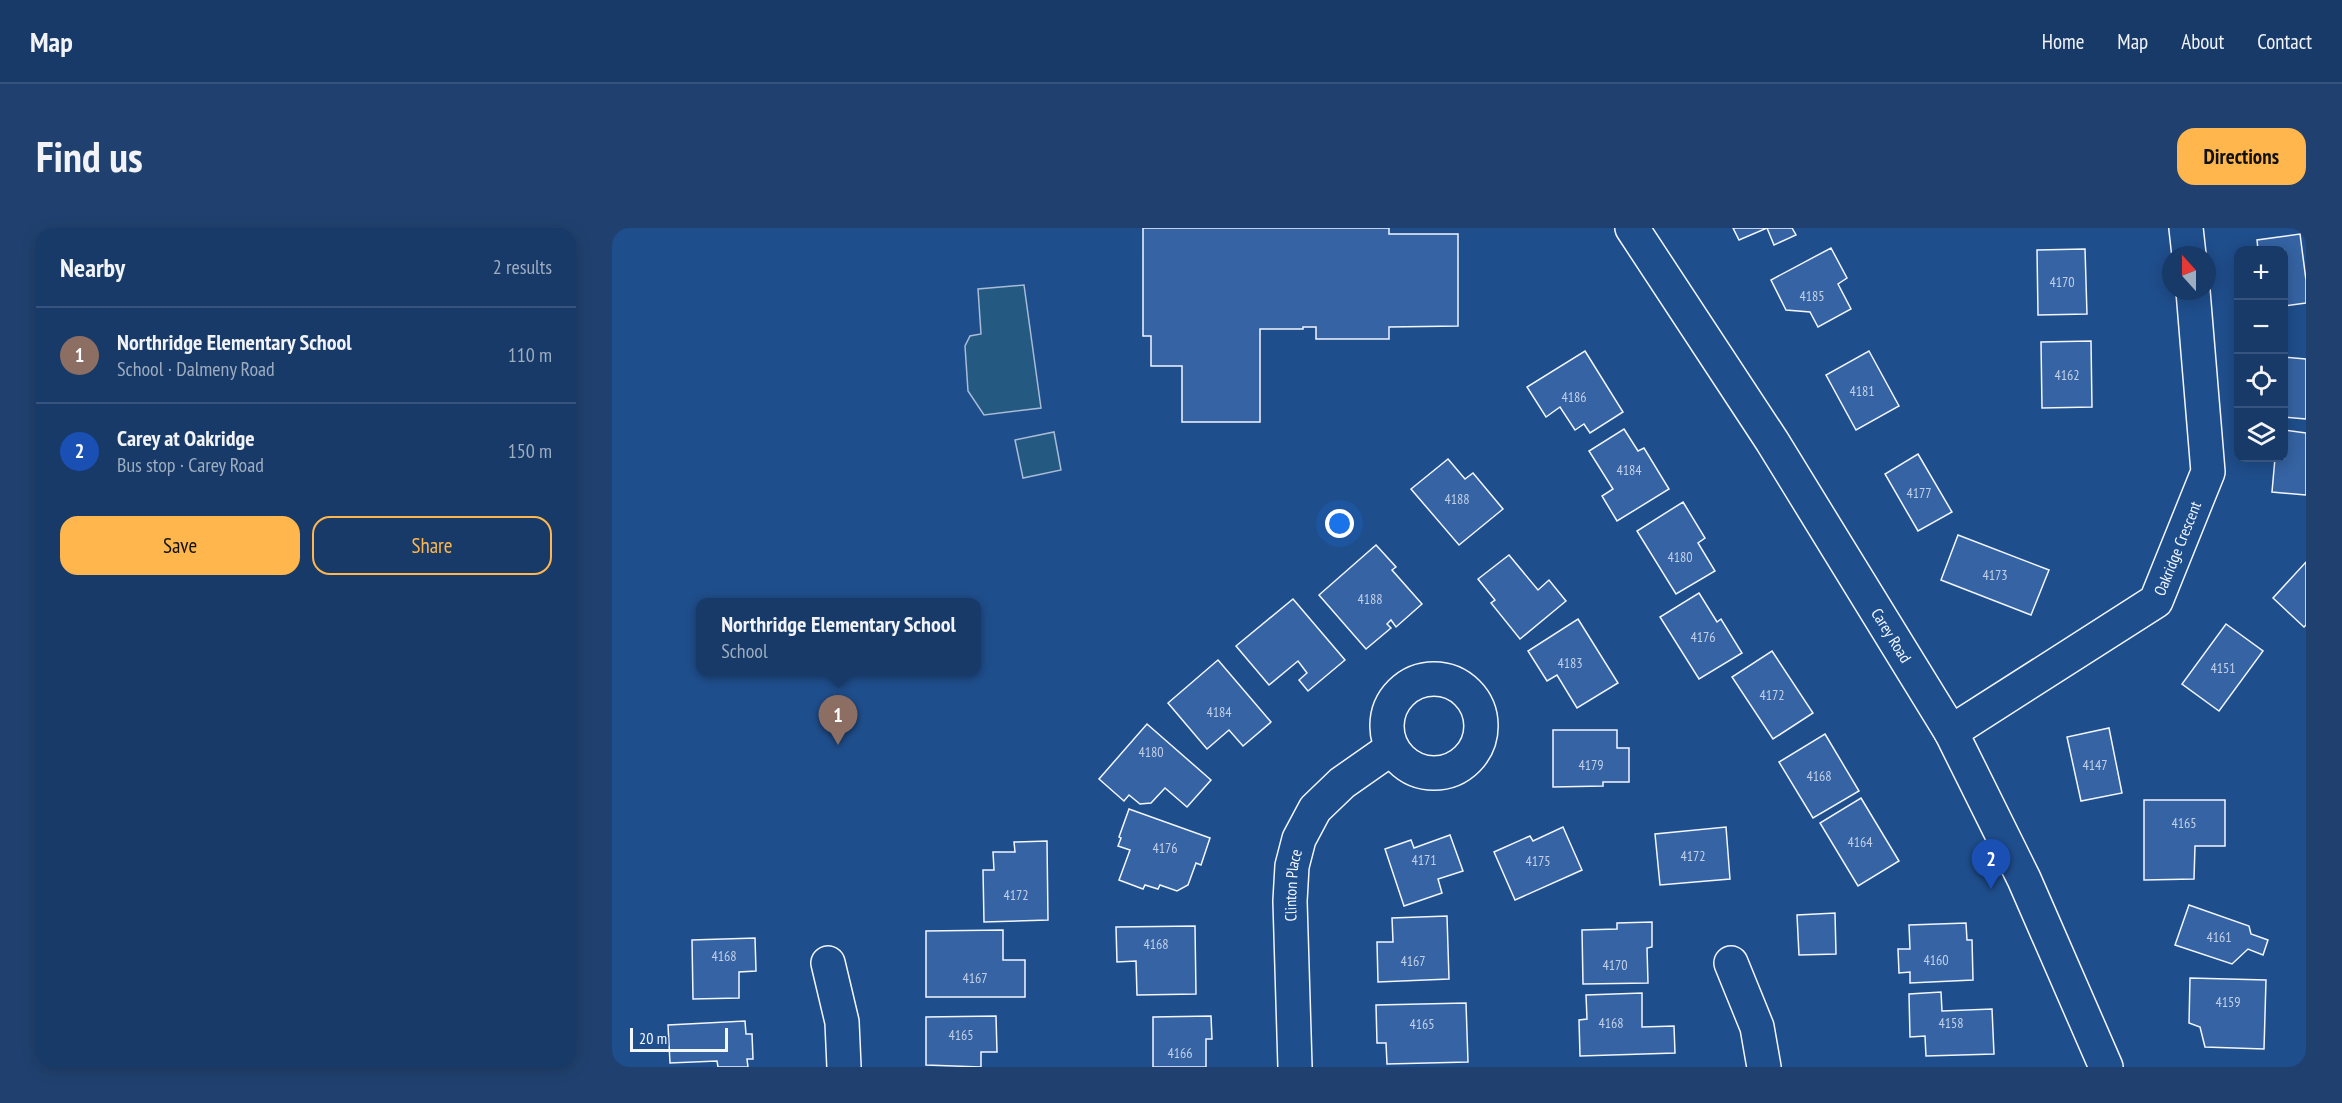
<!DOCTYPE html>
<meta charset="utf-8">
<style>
body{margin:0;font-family:"PT Sans Narrow",sans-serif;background:#20416f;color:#f1f3f6}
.controls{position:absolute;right:18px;top:18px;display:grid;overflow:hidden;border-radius:12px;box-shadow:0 3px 15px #0003}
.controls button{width:54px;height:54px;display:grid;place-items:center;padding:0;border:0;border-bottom:2px solid #36547d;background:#173a69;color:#f1f3f6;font:30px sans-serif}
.compass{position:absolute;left:1550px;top:18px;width:54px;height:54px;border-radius:50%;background:#173a69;box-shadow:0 3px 15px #0003;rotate:339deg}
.scale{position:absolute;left:18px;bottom:15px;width:98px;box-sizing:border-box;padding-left:6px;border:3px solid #f2f6ff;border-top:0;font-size:16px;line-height:21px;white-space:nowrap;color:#f2f6ff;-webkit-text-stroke:4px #1f4e8c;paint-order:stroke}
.you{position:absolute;left:728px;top:296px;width:21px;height:21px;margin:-15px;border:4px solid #fff;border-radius:50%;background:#1a73e8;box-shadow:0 0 0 9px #1a73e833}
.badge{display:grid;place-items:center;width:39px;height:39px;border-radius:50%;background:#ffb74d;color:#fff;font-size:20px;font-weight:700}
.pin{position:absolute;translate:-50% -50px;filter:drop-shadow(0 2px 3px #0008)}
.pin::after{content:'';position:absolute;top:32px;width:21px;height:18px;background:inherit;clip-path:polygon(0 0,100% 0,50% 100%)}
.popup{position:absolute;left:84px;top:370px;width:285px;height:78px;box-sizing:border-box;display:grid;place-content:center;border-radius:12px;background:#173a69;filter:drop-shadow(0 2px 4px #0005);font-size:20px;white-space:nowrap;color:#9eadc0}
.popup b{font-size:22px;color:#f1f3f6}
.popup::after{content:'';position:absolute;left:50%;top:100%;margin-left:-12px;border:12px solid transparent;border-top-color:#173a69}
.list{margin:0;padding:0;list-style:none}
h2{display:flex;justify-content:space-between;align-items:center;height:78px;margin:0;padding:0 24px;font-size:26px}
h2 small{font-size:20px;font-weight:400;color:#9eadc0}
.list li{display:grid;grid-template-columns:39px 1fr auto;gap:18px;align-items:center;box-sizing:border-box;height:96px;padding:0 24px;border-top:2px solid #36547d}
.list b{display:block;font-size:22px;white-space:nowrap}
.list p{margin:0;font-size:20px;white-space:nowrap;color:#9eadc0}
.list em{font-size:20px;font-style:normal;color:#9eadc0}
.actions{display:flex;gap:12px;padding:18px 24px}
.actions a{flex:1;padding:14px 0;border:2px solid #ffb74d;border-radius:18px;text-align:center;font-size:21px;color:#ffb74d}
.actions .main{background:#ffb74d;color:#111}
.icon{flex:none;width:33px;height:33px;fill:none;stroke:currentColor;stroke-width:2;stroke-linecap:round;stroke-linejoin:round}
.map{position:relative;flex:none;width:1694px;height:839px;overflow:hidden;border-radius:18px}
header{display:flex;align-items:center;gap:36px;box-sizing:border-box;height:84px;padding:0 30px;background:#173a69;border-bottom:2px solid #36547d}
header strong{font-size:28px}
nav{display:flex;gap:33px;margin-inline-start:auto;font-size:21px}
.intro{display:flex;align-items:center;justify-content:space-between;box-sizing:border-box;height:144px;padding:0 36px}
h1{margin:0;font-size:42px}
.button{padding:15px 27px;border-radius:18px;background:#ffb74d;color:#111;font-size:21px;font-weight:700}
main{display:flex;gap:36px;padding:0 36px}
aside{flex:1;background:#173a69;border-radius:18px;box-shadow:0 3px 15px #0003}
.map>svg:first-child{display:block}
</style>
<header>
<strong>Map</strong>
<nav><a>Home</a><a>Map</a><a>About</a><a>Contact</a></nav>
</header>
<div class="intro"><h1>Find us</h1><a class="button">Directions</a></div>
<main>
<aside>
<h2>Nearby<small>2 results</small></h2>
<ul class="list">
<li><span class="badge" style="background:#8d6e63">1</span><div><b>Northridge Elementary School</b><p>School · Dalmeny Road</p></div><em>110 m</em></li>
<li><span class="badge" style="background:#1a4fb4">2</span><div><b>Carey at Oakridge</b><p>Bus stop · Carey Road</p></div><em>150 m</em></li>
</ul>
<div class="actions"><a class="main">Save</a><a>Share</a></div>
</aside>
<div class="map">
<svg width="1694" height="839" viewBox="0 0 1694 839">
<rect width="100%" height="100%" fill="#1f4e8c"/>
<g fill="#245a82" stroke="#a8bbd7" stroke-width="1.5">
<path d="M412,57l17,123 -57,7 -16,-24 -3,-45 5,-10 11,-2 -3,-45z"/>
<path d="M442,204l7,38 -38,8 -8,-38z"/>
</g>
<g fill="#3563a3" stroke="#f2f6ff" stroke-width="1.5">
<path d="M531,0h246v6h69v92l-69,1v12h-73v-12h-13v2h-43v93h-78v-56h-31v-30h-8z"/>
<path d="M1121,0h34l-28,12z"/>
<path d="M1155,0h25l4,7 -22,10z"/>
<path d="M1688,6l6,46v23l-22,3v-56h-26l-1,-10z"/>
<path d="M1219,20l16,30 -9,6 13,25 -33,18 -8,-15 -24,-2 -15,-30z"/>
<path d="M1473,21l2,65 -49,1 -1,-65z"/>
<path d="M1479,113l1,66 -50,1 -1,-66z"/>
<path d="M973,123l38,61 -33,21 -6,-9 -9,6 -15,-23 -14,10 -19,-30z"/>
<path d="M1257,123l30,55 -43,24 -30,-55z"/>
<path d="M1672,129l22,2v60l-22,-2z"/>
<path d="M1012,201l14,22 6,-3 25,41 -52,32 -15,-25 11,-7 -24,-38z"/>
<path d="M1672,202l22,3v62l-34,-3 3,-34h9z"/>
<path d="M1306,226l34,58 -34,19 -33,-57z"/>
<path d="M836,231l17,20 8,-6 30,36 -44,36 -48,-56z"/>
<path d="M1071,274l22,36 -7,5 17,28 -39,23 -39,-63z"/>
<path d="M1346,307l91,35 -18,45 -90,-35z"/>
<path d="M764,317l20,22 -4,3 30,34 -26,23 -5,-7 -4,4 4,4 -25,21 -47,-54z"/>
<path d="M897,327l29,35 11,-10 17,21 -46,38 -29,-36 4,-3 -17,-21z"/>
<path d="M1694,334v63l-2,2 -31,-29z"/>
<path d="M1087,365l18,29 4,-3 21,34 -43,26 -39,-62z"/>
<path d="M681,371l52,61 -37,31 -9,-11 8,-7 -9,-12 -29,24 -33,-39z"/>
<path d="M966,391l40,64 -41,25 -20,-33 -10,6 -19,-30z"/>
<path d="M1614,396l37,27 -44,60 -37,-27z"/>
<path d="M1160,423l41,62 -40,26 -41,-62z"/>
<path d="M606,432l53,62 -28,24 -14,-16 -22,19 -39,-46z"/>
<path d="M535,496l64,56 -24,27 -22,-19 -14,15 -11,1 -11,-9 -5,6 -25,-22z"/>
<path d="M1497,500l13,65 -41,8 -14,-64z"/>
<path d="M941,502h64v18h12v34h-26v4l-50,1z"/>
<path d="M1213,506l34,57 -46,27 -34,-56z"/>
<path d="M1249,570l38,63 -41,25 -38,-63z"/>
<path d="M1532,572h81v46h-30l-1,33 -50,1z"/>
<path d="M517,581l81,29 -9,27 -5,-2 -8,22 -11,6 -17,-6 -2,4 -13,-4 -2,4 -24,-9 11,-30 -12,-4 3,-8 -2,-1z"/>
<path d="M951,599l19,43 -67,30 -21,-48 36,-16 3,5z"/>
<path d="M1114,599l4,52 -70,6 -5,-51z"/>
<path d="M838,607l13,36 -25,8 4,14 -38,13 -19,-57 26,-9 3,8z"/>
<path d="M435,613l1,79 -64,2 -1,-52h11l-1,-18h22l-1,-10z"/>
<path d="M1577,677l60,21 2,8 17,6 -5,15 -15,-6 -16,15 -57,-19z"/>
<path d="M1223,685l1,41 -37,1 -2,-40z"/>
<path d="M835,688l2,63 -71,3 -1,-40h16l-1,-24z"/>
<path d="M1040,694v25l-5,1 1,35 -65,1 -1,-54 35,-1v-6z"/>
<path d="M1354,695l1,17h5l1,40 -63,3v-11l-11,1 -1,-24h12l-1,-24z"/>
<path d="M583,698l1,68 -59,1 -1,-34 -19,1 -1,-35z"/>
<path d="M391,702v30h22v37h-99v-66z"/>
<path d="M143,710l1,33 -17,1v26l-46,1 -1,-59z"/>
<path d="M1578,750l76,2 -2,69 -59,-2 -5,-20 -11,-4z"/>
<path d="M1329,764l1,19 50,-2 2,45 -68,2 -1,-20 -15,1 -1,-43z"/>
<path d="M1030,765v34l32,-1 1,27 -95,3 -1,-36 8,-1 -1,-24z"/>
<path d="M854,775l2,59 -81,2 -1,-21h-9l-1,-38z"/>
<path d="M384,788l1,36h-16v15l-55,-2v-48z"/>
<path d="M599,788l1,23h-6v28h-53v-50z"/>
<path d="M133,793l1,13h6l1,25h-6l1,8h-30l-1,-6 -47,2 -2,-38z"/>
</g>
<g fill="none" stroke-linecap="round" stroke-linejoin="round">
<defs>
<g id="minor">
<path id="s1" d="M1020,0l140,213 179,291 73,147 82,188"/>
<path d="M1574,0l3,27"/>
<circle cx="822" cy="498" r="47"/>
<path id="s2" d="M1339,504l205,-131 52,-129 -15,-181"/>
<path d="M216,735l14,59 2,45"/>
<path d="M1119,735l26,64 7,40"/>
<path id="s3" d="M683,839l-5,-166 2,-35 7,-27 16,-30 27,-26 50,-35"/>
</g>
</defs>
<use href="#minor" stroke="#f2f6ff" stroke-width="36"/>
<use href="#minor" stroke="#1f4e8c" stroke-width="33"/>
</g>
<g text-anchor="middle" stroke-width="4.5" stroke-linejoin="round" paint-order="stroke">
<g font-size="14" fill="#c3d1e8">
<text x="1450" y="59">4170</text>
<text x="1200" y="73">4185</text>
<text x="1455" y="152">4162</text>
<text x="1250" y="168">4181</text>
<text x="962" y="174">4186</text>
<text x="1017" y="247">4184</text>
<text x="1307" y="270">4177</text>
<text x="845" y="276">4188</text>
<text x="1068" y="334">4180</text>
<text x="1383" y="352">4173</text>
<text x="758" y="376">4188</text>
<text x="1091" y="414">4176</text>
<text x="958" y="440">4183</text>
<text x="1611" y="445">4151</text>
<text x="1160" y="472">4172</text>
<text x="607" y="489">4184</text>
<text x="539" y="529">4180</text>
<text x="979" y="542">4179</text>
<text x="1483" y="542">4147</text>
<text x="1207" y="553">4168</text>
<text x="1572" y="600">4165</text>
<text x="1248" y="619">4164</text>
<text x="553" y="625">4176</text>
<text x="1081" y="633">4172</text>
<text x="812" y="637">4171</text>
<text x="926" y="638">4175</text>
<text x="404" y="672">4172</text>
<text x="1607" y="714">4161</text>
<text x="544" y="721">4168</text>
<text x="112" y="733">4168</text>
<text x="1324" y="737">4160</text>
<text x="801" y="738">4167</text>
<text x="1003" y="742">4170</text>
<text x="363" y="755">4167</text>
<text x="1616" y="779">4159</text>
<text x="999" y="800">4168</text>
<text x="1339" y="800">4158</text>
<text x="810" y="801">4165</text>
<text x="349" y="812">4165</text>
<text x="568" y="830">4166</text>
</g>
<g font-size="16" fill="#f2f6ff" stroke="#1f4e8c">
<text dy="6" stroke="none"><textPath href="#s2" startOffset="300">Oakridge Crescent</textPath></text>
<text dy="6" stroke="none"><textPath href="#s1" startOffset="483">Carey Road</textPath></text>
<text dy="6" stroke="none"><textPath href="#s3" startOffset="182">Clinton Place</textPath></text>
</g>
</g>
</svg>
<div class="controls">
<button>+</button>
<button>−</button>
<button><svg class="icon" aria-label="locate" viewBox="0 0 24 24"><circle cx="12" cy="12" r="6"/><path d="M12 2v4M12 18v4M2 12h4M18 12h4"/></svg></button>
<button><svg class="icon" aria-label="layers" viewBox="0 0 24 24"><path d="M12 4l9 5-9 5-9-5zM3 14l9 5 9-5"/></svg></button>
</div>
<svg class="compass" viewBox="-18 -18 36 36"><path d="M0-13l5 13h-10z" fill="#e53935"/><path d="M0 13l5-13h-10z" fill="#9eadc0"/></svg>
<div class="scale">20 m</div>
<div class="you"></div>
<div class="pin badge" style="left:226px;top:517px;background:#8d6e63">1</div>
<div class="popup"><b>Northridge Elementary School</b>School</div>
<div class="pin badge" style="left:1379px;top:661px;background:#1a4fb4">2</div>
</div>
</main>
